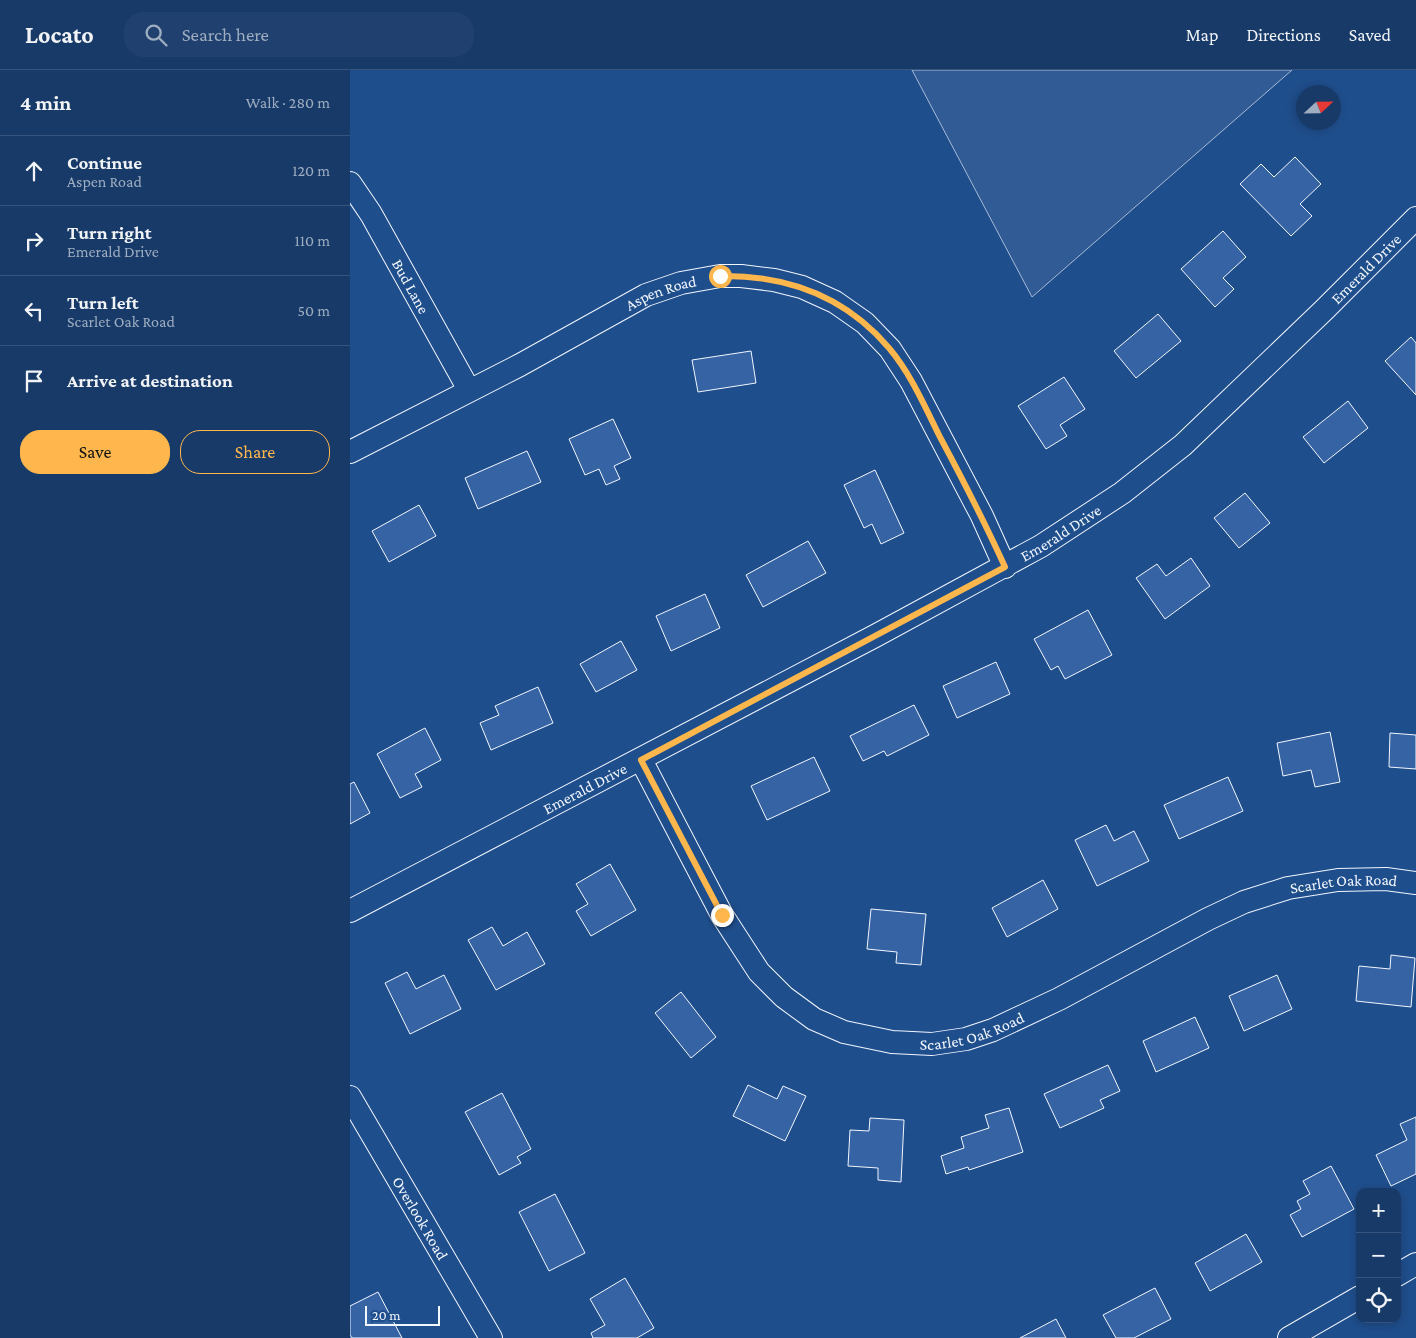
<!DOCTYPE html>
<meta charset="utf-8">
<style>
body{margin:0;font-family:"Crimson Pro",serif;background:#20416f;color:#f1f3f6}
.controls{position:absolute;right:15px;bottom:15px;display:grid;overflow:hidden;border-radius:10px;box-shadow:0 2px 8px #0003}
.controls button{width:45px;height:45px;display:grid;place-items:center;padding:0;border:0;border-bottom:1px solid #36547d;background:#173a69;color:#f1f3f6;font:25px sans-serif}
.compass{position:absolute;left:946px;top:15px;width:45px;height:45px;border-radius:50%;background:#173a69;box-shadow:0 2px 8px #0003;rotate:68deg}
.scale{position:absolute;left:15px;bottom:12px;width:75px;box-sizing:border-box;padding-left:5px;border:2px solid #f2f6ff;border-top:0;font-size:14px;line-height:18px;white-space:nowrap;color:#f2f6ff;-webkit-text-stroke:4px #1f4e8c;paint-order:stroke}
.stop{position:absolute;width:15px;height:15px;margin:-11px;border:4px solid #ffb74d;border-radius:50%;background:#fff}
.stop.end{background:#ffb74d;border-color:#fff;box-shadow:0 1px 5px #0008}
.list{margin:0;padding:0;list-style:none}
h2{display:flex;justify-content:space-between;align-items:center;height:65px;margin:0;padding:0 20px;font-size:21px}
h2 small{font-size:16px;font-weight:400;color:#9eadc0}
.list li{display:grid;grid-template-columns:32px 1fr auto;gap:15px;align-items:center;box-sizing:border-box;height:70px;padding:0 20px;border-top:1px solid #36547d}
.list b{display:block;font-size:19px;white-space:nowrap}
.list p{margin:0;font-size:16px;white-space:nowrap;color:#9eadc0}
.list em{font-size:16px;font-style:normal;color:#9eadc0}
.actions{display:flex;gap:10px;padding:15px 20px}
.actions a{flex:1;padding:11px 0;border:1px solid #ffb74d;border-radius:20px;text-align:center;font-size:18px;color:#ffb74d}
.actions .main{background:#ffb74d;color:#111}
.icon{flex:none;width:28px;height:28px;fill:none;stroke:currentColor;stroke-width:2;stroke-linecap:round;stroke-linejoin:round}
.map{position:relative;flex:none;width:1066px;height:1268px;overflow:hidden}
header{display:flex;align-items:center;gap:30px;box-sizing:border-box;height:70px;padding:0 25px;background:#173a69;border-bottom:1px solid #36547d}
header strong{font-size:24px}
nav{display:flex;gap:28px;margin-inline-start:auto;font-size:18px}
.search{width:350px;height:45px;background:#20416f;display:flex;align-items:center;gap:12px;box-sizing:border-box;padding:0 18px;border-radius:20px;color:#9eadc0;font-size:19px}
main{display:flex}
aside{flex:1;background:#173a69}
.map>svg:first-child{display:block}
</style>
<header>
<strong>Locato</strong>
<div class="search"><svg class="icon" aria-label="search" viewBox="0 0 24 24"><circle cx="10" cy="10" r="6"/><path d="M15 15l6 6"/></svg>Search here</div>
<nav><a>Map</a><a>Directions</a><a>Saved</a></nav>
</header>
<main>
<aside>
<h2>4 min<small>Walk · 280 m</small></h2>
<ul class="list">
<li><svg class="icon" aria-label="ahead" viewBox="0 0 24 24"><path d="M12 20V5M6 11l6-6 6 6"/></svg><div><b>Continue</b><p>Aspen Road</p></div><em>120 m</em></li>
<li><svg class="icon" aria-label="right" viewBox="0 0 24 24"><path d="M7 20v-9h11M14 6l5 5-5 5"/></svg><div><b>Turn right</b><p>Emerald Drive</p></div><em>110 m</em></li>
<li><svg class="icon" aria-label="left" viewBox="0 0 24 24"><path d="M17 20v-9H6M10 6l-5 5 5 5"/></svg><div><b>Turn left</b><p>Scarlet Oak Road</p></div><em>50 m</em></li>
<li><svg class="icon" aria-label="arrive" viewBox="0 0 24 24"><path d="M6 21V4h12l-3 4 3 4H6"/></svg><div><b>Arrive at destination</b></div></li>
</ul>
<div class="actions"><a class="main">Save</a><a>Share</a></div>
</aside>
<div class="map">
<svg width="1066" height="1268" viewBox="0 0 1066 1268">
<rect width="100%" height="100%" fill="#1f4e8c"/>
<path fill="#305b95" stroke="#a8bbd7" d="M562,0h380l-260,227z"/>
<g fill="#3563a3" stroke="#f2f6ff">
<path d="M945,87l26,27 -21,20 12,12 -21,20 -51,-52 21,-20 13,13z"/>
<path d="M873,161l23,26 -23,21 11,11 -19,18 -34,-38z"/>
<path d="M808,244l23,27 -45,37 -22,-27z"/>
<path d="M1061,267l5,6v52l-31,-34z"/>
<path d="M401,281l5,32 -58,9 -6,-32z"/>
<path d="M714,307l21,32 -25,16 7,11 -21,13 -28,-43z"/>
<path d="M998,331l20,27 -44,35 -21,-26z"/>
<path d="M263,349l18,39 -17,8 6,13 -14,6 -7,-16 -14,6 -16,-36z"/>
<path d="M177,381l14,31 -63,27 -13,-31z"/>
<path d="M525,400l29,63 -23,11 -9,-20 -8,4 -20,-43z"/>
<path d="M895,423l25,30 -31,25 -25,-30z"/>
<path d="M69,435l17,31 -47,26 -17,-31z"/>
<path d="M458,471l18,32 -63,34 -17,-32z"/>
<path d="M841,488l19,28 -45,33 -29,-41 21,-14 9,12z"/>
<path d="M355,524l15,34 -49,23 -15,-35z"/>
<path d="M738,540l24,45 -47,24 -7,-13 -7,4 -17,-31z"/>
<path d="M271,571l16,29 -41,22 -16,-28z"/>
<path d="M646,592l14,32 -53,24 -14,-32z"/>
<path d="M188,617l15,36 -62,27 -11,-27 19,-8 -4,-9z"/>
<path d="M564,635l15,30 -42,21 -3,-5 -21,10 -13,-25z"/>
<path d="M75,658l16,32 -26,14 7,13 -22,11 -23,-44z"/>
<path d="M980,662l10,50 -25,5 -4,-17 -28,6 -6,-33z"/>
<path d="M1040,663l26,2v34l-27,-2z"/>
<path d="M464,687l16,34 -63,29 -16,-34z"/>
<path d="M878,707l15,34 -64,28 -15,-34z"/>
<path d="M4,712l16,31 -20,11v-40z"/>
<path d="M756,755l8,16 20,-10 15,30 -52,25 -22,-46z"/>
<path d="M260,794l26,46 -45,26 -15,-25 12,-7 -12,-20z"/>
<path d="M693,810l15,29 -51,28 -15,-29z"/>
<path d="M521,839l55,5 -5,51 -25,-2 1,-11 -30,-3z"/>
<path d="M142,857l11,19 24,-14 18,32 -49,26 -28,-50z"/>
<path d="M1041,885l24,3 -4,49 -55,-6 3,-35 31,3z"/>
<path d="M57,902l9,17 28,-14 17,34 -51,25 -25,-51z"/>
<path d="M927,905l15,34 -48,22 -15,-35z"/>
<path d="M331,922l35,45 -25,21 -36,-45z"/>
<path d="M845,947l14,31 -53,24 -13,-31z"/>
<path d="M758,995l12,26 -20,9 4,8 -44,20 -16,-34z"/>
<path d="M398,1015l29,14 6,-13 23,10 -21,45 -52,-25z"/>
<path d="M152,1023l29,56 -14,8 4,6 -22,12 -34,-63z"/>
<path d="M659,1038l14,44 -54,18 -1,-3 -22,7 -5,-18 23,-8 -3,-11 28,-9 -4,-13z"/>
<path d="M1066,1047v57l-25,12 -15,-31 31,-15 -7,-16z"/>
<path d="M520,1048l34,2 -3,62 -23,-2v-12l-30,-2 2,-36 19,1z"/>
<path d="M981,1096l23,43 -52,28 -12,-22 11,-6 -4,-8 13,-7 -7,-13z"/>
<path d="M205,1124l30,59 -36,18 -30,-59z"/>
<path d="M896,1164l16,28 -52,29 -15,-28z"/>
<path d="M275,1208l29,50 -17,10h-44l-2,-5 14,-8 -15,-26z"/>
<path d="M805,1218l16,31 -37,19h-18l-13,-23z"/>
<path d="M28,1222l24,46h-50l-2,-3v-29z"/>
<path d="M706,1249l10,19h-46z"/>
</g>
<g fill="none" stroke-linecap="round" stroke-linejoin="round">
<defs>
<g id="minor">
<path id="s1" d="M0,113l21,31 98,176"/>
<path id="s2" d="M0,382l170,-87 126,-70 35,-12 39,-7h21l33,4 28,7 33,15 30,21 25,26 21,32 71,135 23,51"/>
<path id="s3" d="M291,690l81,155 37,57 25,25 30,22 30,13 48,10 40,2 34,-5 27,-9 66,-31 149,-80 36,-17 44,-14 50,-8 48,-1 30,4"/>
<path id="s4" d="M0,841l525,-275 166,-90 81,-53 61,-48 141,-135 92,-92"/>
<path id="s5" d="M0,1027l141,241"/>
<path d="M1047,1205l19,-11"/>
<path d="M939,1268l71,-41"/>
</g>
</defs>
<use href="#minor" stroke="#f2f6ff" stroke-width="24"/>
<use href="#minor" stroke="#1f4e8c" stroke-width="22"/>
</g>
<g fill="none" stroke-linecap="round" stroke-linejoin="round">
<path stroke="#ffb74d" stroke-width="6" d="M370,206c67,-1 125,20 169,72 22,26 36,59 51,89 23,43 45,86 65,130l-364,193 81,155"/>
</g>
<g text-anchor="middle" stroke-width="4" stroke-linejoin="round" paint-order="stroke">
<g font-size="16" fill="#f2f6ff" stroke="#1f4e8c">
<text dy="6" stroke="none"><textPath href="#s4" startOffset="1210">Emerald Drive</textPath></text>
<text dy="6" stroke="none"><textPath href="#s1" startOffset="120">Bud Lane</textPath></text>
<text dy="6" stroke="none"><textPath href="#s2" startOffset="350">Aspen Road</textPath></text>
<text dy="6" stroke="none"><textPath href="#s4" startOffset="805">Emerald Drive</textPath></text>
<text dy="6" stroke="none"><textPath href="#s4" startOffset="265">Emerald Drive</textPath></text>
<text dy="6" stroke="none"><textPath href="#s3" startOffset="884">Scarlet Oak Road</textPath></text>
<text dy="6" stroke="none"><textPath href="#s3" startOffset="479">Scarlet Oak Road</textPath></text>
<text dy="6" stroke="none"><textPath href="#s5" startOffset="140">Overlook Road</textPath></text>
</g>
</g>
</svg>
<div class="controls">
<button>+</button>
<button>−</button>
<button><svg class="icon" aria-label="locate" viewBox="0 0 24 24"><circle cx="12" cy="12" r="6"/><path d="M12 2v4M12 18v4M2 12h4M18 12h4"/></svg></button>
</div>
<svg class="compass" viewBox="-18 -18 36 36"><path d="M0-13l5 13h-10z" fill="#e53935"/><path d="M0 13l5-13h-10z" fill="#9eadc0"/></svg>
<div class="scale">20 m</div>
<div class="stop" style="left:370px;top:206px"></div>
<div class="stop end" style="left:372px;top:845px"></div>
</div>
</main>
